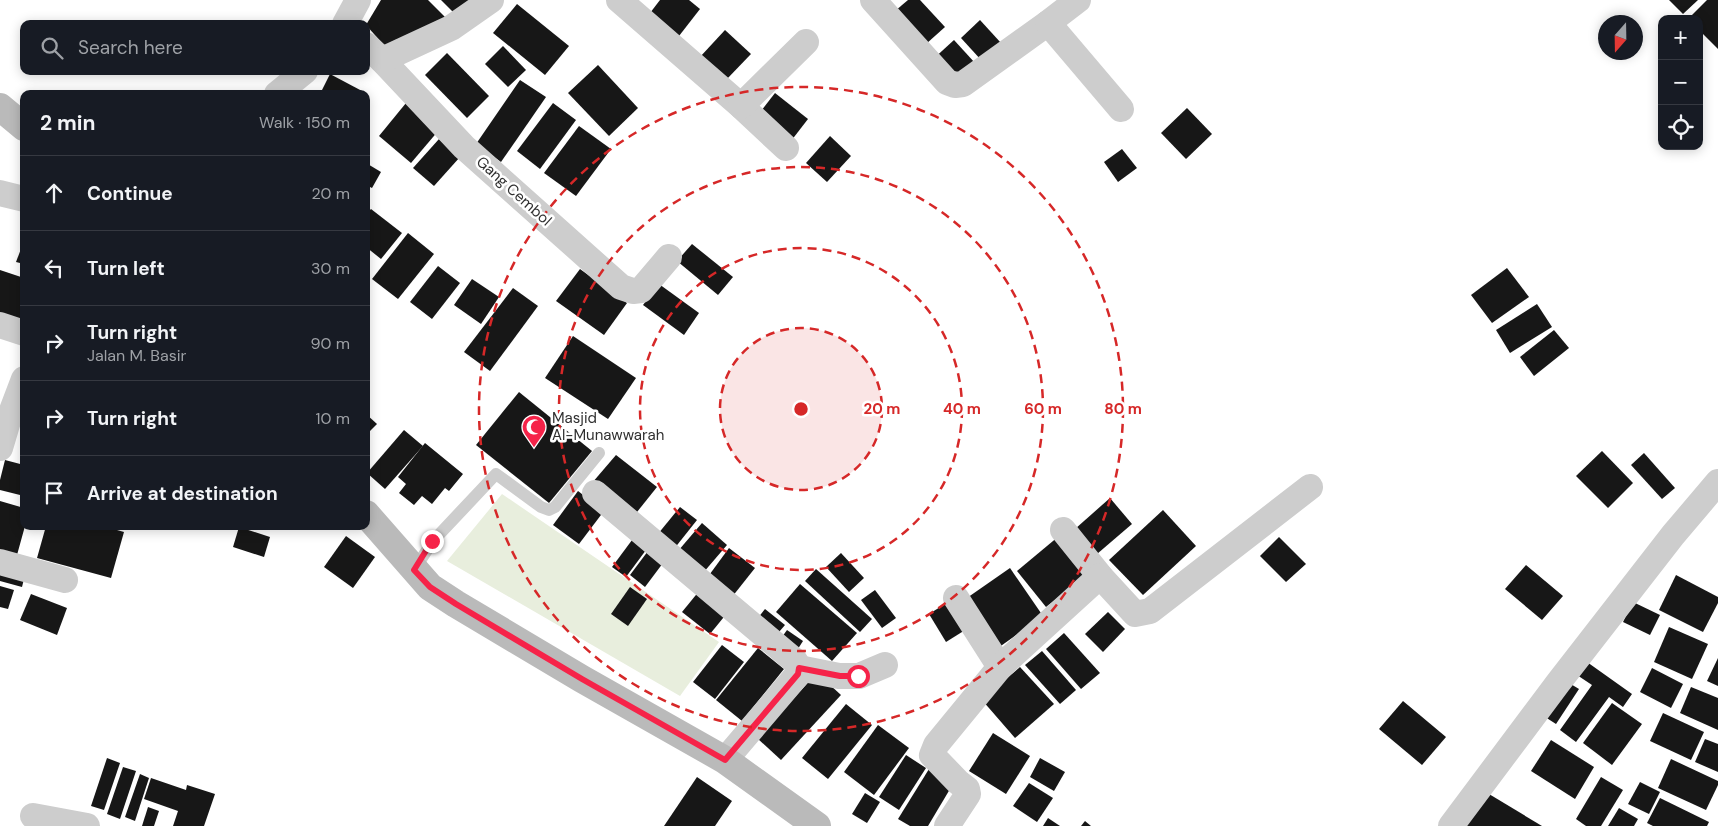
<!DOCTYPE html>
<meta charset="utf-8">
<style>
body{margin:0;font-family:"DM Sans",sans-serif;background:#20242c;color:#f1f3f6}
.controls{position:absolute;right:15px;top:15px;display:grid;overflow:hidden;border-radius:10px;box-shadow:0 2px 12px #0003}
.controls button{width:45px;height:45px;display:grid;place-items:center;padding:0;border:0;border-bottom:1px solid #363941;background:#171b24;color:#f1f3f6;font:25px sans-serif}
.compass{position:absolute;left:1598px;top:15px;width:45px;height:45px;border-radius:50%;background:#171b24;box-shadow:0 2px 12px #0003;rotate:200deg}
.stop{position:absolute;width:15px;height:15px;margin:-11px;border:4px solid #f62349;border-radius:50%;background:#fff}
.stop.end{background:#f62349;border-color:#fff;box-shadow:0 1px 5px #0008}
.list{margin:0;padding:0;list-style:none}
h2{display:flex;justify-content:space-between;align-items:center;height:65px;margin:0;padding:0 20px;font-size:21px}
h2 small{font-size:16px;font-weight:400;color:#9ea1a6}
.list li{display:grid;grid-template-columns:32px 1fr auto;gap:15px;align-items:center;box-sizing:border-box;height:75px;padding:0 20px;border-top:1px solid #363941}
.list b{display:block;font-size:19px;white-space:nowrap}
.list p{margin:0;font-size:16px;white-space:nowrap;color:#9ea1a6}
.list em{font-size:16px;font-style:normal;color:#9ea1a6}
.icon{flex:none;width:28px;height:28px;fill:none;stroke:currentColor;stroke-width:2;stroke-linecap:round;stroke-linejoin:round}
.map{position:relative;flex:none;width:1718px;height:826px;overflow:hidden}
.search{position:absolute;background:#171b24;box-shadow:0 2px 12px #0003;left:20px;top:20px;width:350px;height:55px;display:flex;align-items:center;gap:12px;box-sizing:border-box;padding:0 18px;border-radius:10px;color:#9ea1a6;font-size:19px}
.panel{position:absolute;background:#171b24;box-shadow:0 2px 12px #0003;left:20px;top:90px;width:350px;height:440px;border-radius:10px}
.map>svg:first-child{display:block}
</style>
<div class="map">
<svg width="1718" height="826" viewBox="0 0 1718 826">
<rect width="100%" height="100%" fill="#fff"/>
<path fill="#e8eedd" d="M502,494l217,148 -39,54 -233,-135z"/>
<g fill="#171717">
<path d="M381,0h47l17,17 -55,35 -24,-27z"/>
<path d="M441,0h34l-17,17z"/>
<path d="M660,0h29l11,9 -21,27 -29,-23z"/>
<path d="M908,0h12l25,27 -19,17 -31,-33z"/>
<path d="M1669,0h29l-15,14z"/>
<path d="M1707,0h11v49l-19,-19v-11h-11z"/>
<path d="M517,4l52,42 -24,29 -52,-42z"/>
<path d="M980,20l21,23 -19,18 -21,-23z"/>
<path d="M725,30l26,24 -25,26 -26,-23z"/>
<path d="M954,40l21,23 -23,21 -21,-23z"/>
<path d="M503,46l23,24 -18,17 -23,-23z"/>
<path d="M447,53l42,43 -22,22 -42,-43z"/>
<path d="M598,65l40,43 -29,28 -41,-43z"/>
<path d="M330,74l32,17 -2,3h-40z"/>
<path d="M520,80l26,17 -45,65 -25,-18z"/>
<path d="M775,93l33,26 -17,22 -33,-26z"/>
<path d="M406,103l33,27 -28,33 -32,-27z"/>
<path d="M553,103l23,17 -36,49 -23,-18z"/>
<path d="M1187,108l25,26 -26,25 -25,-26z"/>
<path d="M579,126l32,23 -35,47 -32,-23z"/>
<path d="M830,136l21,20 -24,26 -21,-19z"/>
<path d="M439,139l21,18 -26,29 -21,-18z"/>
<path d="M1122,149l15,19 -19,14 -14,-20z"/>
<path d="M366,163l15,9 -9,16 -6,-3z"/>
<path d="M371,209l31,24 -21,26 -15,-12v-33z"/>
<path d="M408,233l26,21 -36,45 -26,-20z"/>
<path d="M24,241v23l-8,-2z"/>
<path d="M692,244l41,33 -15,18 -41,-34z"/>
<path d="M438,266l22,17 -28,36 -22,-17z"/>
<path d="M1507,268l22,29 -37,26 -21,-28z"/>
<path d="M580,269l47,34 -23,32 -48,-34z"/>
<path d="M0,270l24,8 -1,43 -23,-8z"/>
<path d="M472,279l27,18 -18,27 -27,-19z"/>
<path d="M659,284l40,29 -15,22 -41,-30z"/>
<path d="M513,288l25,18 -48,65 -26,-19z"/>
<path d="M1537,304l15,23 -42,26 -14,-23z"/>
<path d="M1554,330l15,18 -35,28 -14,-19z"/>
<path d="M573,336l63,42 -28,41 -63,-41z"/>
<path d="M519,392l73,59 -43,52 -73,-58z"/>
<path d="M366,414l11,10 -11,11z"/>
<path d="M404,430l19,16 -38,43 -18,-16z"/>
<path d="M425,443l38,31 -14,17 -4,-3 -13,16 -10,-8 -8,9 -15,-12 7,-9 -8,-7z"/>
<path d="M1602,451l31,32 -25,25 -32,-32z"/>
<path d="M1644,453l31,35 -13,11 -31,-34z"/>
<path d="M616,455l41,32 -24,30 -41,-34z"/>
<path d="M5,460l19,5v31l-24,-6v-10z"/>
<path d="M578,491l26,20 -25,33 -26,-19z"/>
<path d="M1110,498l22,26 -35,30 -22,-25z"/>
<path d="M0,501l24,7v18h1l-8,29 -17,-5z"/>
<path d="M680,507l17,13 -27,34 -17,-14z"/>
<path d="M1163,510l33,36 -53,49 -34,-35z"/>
<path d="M702,523l25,22 -24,28 -25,-22z"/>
<path d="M46,526h57l21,6 -13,46 -74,-20z"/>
<path d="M239,527l31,10 -6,20 -31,-10z"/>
<path d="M346,536l29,21 -22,31 -29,-21z"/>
<path d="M635,536l14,10 -23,31 -14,-10z"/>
<path d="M1059,536l30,37 -43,34 -29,-36z"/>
<path d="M1279,537l27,27 -20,18 -26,-26z"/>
<path d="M651,547l15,12 -21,28 -15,-12z"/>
<path d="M729,548l26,20 -23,29 -25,-19z"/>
<path d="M841,553l23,25 -15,14 -23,-25z"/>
<path d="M1526,565l37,31 -21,24 -37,-31z"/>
<path d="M0,568l25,7 -3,12 -22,-6z"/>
<path d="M1010,568l33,48 -45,32 -34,-48z"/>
<path d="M816,569l56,50 -12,13 -55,-51z"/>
<path d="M1676,575l42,22v6l-15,29 -44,-22z"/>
<path d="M800,584l57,49 -25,28 -56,-49z"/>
<path d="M0,586l14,4 -6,19 -8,-2z"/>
<path d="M630,587l17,12 -19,27 -17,-12z"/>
<path d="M700,590l28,22 -18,22 -28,-22z"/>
<path d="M875,590l21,28 -14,10 -21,-28z"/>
<path d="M31,594l36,14 -10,27 -37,-15z"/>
<path d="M953,599l17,28 -24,15 -17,-28z"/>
<path d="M1633,602l27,13 -10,20 -27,-13z"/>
<path d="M765,609l20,16 -12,14 -19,-16z"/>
<path d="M1108,612l17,17 -22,23 -18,-18z"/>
<path d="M1669,627l39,17 -16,35 -38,-17z"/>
<path d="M787,630l16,11 -9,14 -17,-11z"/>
<path d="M1064,633l36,40 -19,16 -35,-40z"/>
<path d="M722,645l22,17 -29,37 -22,-17z"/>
<path d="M758,648l26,21 -42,52 -26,-21z"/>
<path d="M1042,651l34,39 -16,14 -35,-39z"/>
<path d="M1718,658v28l-11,-5z"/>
<path d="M1587,662l45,32 -9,13 -14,-10 -33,45 -16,-12 32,-45 -15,-10z"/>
<path d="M1020,667l34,37 -39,34 -33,-38z"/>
<path d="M1652,668l31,16 -12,24 -31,-16z"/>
<path d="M817,673l24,22 -60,65 -24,-22z"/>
<path d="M1564,680l15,9 -23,35 -14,-9z"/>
<path d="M1691,687l27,11v32l-38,-17z"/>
<path d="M1403,701l43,36 -24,28 -43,-36z"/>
<path d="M1612,703l30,21 -30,41 -29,-22z"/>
<path d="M846,704l26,21 -44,54 -26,-21z"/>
<path d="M1663,713l41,19 -13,28 -41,-19z"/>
<path d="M878,725l31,23 -35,47 -30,-23z"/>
<path d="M993,733l37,23 -24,38 -37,-23z"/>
<path d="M1705,739l13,5v28l-23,-10z"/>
<path d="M1551,740l43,27 -19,32 -44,-28z"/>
<path d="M906,755l20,13 -27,42 -20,-13z"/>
<path d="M107,758l13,5 -16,47 -13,-4z"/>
<path d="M1040,758l25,14 -11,19 -24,-14z"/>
<path d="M1671,759l47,22v4l-12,25 -48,-22z"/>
<path d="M123,767l13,4 -16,48 -13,-5z"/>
<path d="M929,769l24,15 -25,42h-18l-12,-7z"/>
<path d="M140,774l9,4 -14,43 -10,-4z"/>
<path d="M697,777l35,24 -17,25h-51z"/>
<path d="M1601,777l22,13 -22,36h-15l-10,-7z"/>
<path d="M151,778l35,12 1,-5 28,9 -11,32h-31l5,-15 -34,-12z"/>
<path d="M1640,782l20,10 -11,22 -21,-10z"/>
<path d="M1029,783l24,15 -16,24 -24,-16z"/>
<path d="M1484,791l58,35h-77z"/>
<path d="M865,793l15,9 -13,21 -15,-9z"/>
<path d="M1660,798l49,24 -2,4h-54l-6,-3z"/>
<path d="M148,807l11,4 -5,15h-12z"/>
<path d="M1619,808l19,11 -4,7h-26z"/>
<path d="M1048,818l12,8h-17z"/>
<path d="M1085,821l6,5h-10z"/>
</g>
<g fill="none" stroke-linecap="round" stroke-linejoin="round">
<path stroke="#cdcdcd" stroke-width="12" d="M414,570l19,-29 63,-67 45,33 8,3 6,-3 44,-54"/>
<g stroke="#cdcdcd" stroke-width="26">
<path d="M619,0l122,106 45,42"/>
<path d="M873,0l74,82 8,3 8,-1 85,-61"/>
<path d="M1078,0l-30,23 73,86"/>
<path d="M345,24l13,-24"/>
<path d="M366,45l16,15 82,87 157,140 12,4 8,-1 28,-33"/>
<path d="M382,60l69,-32 40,-28"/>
<path d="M277,94l28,-23"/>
<path d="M741,106l65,-64"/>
<path d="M0,193l24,6"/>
<path d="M0,325l24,8"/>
<path d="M0,448l8,-27 16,-42"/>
<path d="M595,493l200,168 4,7 -1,6 -73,86"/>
<path d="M1063,530l37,46"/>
<path d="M0,562l65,18"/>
<path d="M956,598l44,69"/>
<path d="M799,668l40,8h20l26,-11"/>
<path d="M33,816l54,10"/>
<path d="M947,826l21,-32 -1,-5 -9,-7 -26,-27 4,-10 64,-78 100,-91 35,38 15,-3 160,-124"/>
<path d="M1451,826l107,-143 115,-148 45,-53"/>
</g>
<g stroke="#bababa" stroke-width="28">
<path d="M0,107l24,20"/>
<path d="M366,514l64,73 26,17 126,75 143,81 92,66"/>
</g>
</g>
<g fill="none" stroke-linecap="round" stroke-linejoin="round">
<path stroke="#f62349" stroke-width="6" d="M432,541l-18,29 16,17 26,17 126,75 143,81 73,-86 1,-6 41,8h18"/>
</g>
<circle cx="801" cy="409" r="81" fill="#d62828" fill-opacity=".12"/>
<g fill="none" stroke="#d62828" stroke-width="2.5" stroke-dasharray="9 6">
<circle cx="801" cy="409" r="81"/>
<circle cx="801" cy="409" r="161"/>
<circle cx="801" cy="409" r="242"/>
<circle cx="801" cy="409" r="322"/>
</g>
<defs>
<symbol id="mosque-pin" viewBox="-11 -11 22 30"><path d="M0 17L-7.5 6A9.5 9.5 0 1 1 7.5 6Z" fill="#f62349" stroke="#fff"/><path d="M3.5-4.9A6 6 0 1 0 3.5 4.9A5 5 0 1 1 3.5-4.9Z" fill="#fff"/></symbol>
</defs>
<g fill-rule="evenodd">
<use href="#mosque-pin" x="520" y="413" width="28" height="38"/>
</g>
<g text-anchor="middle" stroke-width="5" stroke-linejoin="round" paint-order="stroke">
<g font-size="15" fill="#303030" stroke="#fff">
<text transform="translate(514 191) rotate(42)" y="5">Gang Cembol</text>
</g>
<g font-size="15" fill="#303030" stroke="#fff" text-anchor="start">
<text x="552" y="423">Masjid<tspan x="552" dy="17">Al-Munawwarah</tspan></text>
</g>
</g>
<circle cx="801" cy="409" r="8" fill="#d62828" stroke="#fff" stroke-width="2.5"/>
<g font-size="15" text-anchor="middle" font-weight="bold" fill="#d62828" stroke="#fff" stroke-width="5" stroke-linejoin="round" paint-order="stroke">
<text x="882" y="414">20 m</text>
<text x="962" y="414">40 m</text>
<text x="1043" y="414">60 m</text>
<text x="1123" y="414">80 m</text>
</g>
</svg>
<div class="controls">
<button>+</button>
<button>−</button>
<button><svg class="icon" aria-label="locate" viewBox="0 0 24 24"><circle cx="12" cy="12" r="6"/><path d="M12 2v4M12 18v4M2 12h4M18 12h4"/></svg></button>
</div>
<svg class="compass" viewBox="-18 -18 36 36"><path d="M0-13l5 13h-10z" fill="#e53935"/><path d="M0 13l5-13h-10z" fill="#9ea1a6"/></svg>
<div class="stop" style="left:858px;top:676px"></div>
<div class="stop end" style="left:432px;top:541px"></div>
<div class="search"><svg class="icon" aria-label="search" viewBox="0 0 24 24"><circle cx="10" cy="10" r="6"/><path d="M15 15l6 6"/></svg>Search here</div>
<section class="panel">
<h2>2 min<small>Walk · 150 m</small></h2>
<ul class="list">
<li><svg class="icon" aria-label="ahead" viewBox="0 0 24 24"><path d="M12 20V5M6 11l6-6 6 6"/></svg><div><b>Continue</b></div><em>20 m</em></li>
<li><svg class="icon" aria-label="left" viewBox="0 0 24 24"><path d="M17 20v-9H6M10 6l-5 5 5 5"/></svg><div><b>Turn left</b></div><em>30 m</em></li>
<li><svg class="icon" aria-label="right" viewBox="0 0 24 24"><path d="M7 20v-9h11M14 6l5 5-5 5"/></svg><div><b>Turn right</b><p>Jalan M. Basir</p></div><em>90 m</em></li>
<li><svg class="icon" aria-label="right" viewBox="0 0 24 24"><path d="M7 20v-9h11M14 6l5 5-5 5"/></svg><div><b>Turn right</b></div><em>10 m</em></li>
<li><svg class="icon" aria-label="arrive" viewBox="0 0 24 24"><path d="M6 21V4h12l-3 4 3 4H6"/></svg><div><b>Arrive at destination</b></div></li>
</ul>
</section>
</div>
